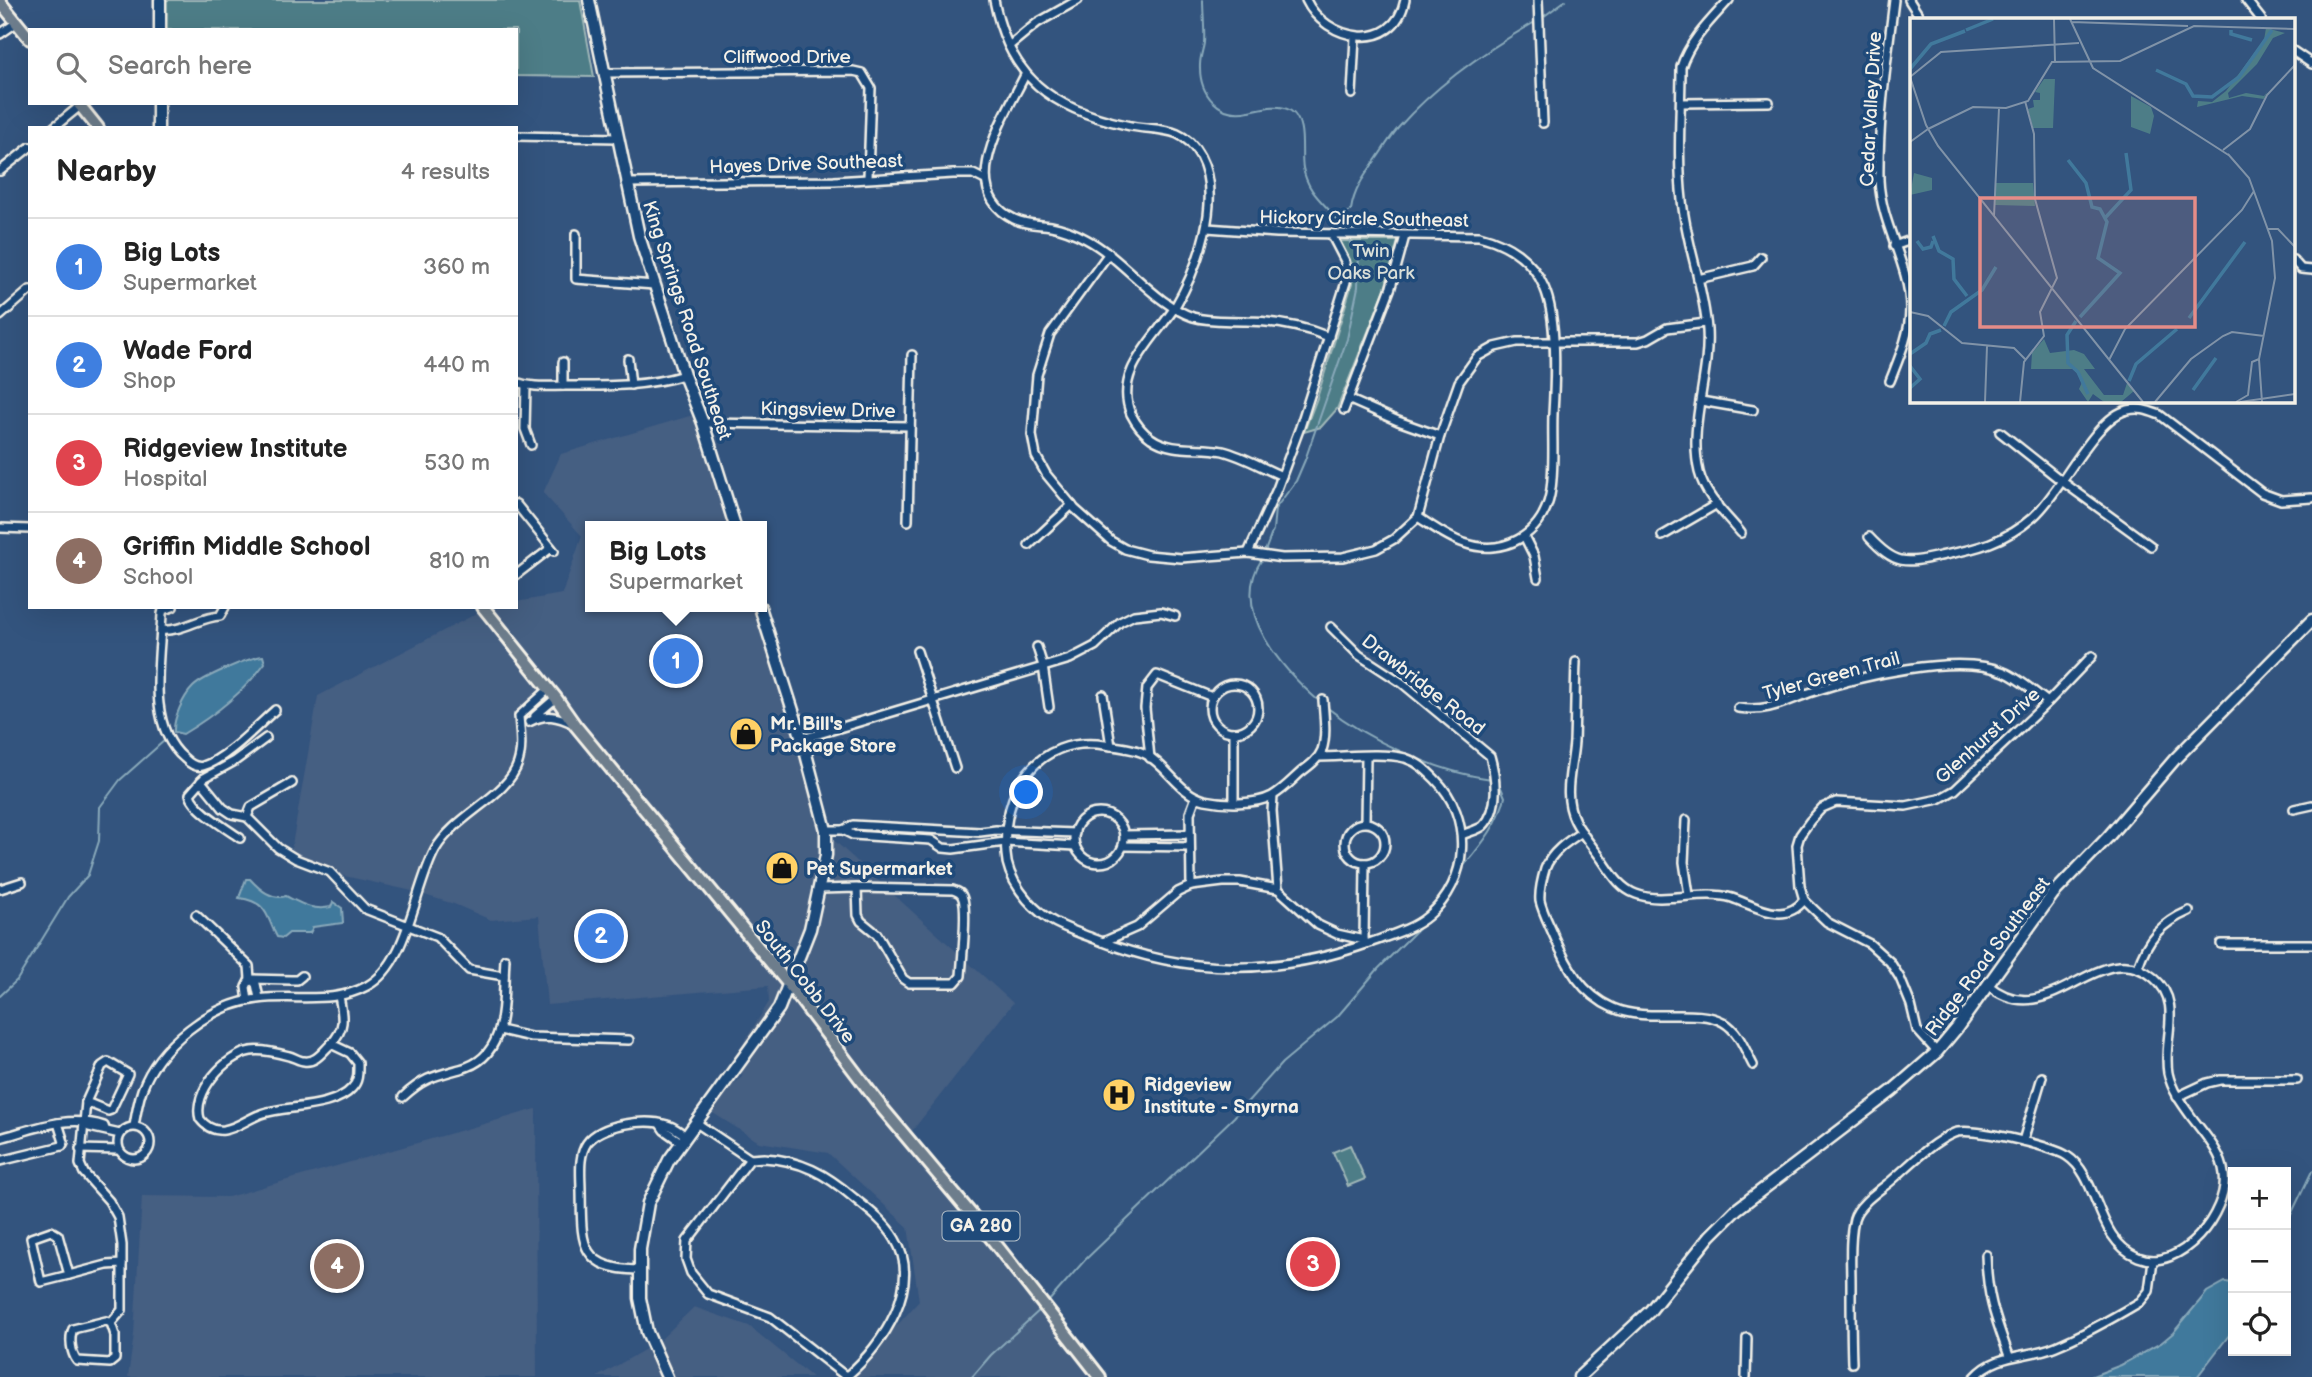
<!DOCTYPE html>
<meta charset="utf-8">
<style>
body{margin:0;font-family:"Balsamiq Sans",sans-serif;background:#f6f6f6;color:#222}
.controls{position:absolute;right:21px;bottom:21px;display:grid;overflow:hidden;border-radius:0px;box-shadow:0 7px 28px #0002}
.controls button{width:63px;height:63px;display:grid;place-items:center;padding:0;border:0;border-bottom:2px solid #e0e0e0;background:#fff;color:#222;font:35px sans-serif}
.you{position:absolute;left:1027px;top:793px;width:24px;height:24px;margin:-18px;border:5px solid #fff;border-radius:50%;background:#1a73e8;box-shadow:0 0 0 10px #1a73e833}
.badge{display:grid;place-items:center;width:46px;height:46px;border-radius:50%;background:#2563eb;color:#fff;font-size:23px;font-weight:700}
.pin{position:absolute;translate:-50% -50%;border:4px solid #fff;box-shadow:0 2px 7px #0006}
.popup{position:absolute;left:585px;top:521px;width:182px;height:91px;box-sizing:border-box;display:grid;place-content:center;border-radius:0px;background:#fff;filter:drop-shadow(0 2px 5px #0005);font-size:23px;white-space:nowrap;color:#767676}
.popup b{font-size:26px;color:#222}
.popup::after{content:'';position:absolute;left:50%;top:100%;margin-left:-14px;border:14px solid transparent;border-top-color:#fff}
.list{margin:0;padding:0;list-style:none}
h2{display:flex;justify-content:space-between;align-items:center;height:91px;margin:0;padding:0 28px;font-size:30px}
h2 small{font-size:23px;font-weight:400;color:#767676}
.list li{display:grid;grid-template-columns:46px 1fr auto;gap:21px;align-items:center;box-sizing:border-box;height:98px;padding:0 28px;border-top:2px solid #e0e0e0}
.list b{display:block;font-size:26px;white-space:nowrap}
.list p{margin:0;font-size:23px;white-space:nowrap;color:#767676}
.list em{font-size:23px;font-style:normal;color:#767676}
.icon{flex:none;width:38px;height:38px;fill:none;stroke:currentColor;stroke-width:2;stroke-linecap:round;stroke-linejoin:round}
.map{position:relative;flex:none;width:2312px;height:1377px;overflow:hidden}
.search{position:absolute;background:#fff;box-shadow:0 7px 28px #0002;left:28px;top:28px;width:490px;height:77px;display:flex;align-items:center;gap:18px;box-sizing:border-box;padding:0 24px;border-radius:0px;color:#767676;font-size:26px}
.panel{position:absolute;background:#fff;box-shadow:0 7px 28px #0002;left:28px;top:126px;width:490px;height:483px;border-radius:0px}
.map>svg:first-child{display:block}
</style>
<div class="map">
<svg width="2312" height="1377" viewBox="0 0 2312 1377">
<rect width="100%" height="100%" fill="#33547e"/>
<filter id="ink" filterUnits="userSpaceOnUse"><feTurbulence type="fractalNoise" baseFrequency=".0143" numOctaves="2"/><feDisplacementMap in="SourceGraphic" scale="14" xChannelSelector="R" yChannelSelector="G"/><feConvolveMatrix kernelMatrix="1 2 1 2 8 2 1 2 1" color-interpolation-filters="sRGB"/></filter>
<g filter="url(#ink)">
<g fill="#455e82">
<path d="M693,415l38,111h-141v81h167l69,226 187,170 -104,132 188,242h-246l68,-76 -11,-74 -80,-74 -69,-11 -54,-34 37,-31 2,-35 25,-40 -1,-16 -221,19 -8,-89 -48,4 -37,-16 -46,-14 -82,-18 -35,-21 27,-155 171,-89h27v-5l46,-8 20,-58 -39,-43 18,-39z"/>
<path d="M536,1109l1,268h-409l6,-43 8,-138 86,1z"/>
<path d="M694,1307l55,19 63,51h-215l61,-35z"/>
</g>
<g fill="#4d7d87" stroke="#a0b7b8" stroke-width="2">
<path d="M165,0h415l14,77 -78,-1v-46h-351z"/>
<path d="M1340,241h58l-13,48 -48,120 -16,18 -17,5 13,-34 35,-114v-20z"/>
<path d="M1350,1145l15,34 -17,7 -15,-34z"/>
</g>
<g fill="#41799c" stroke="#89a9ba" stroke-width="2">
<path d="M263,656l2,7c-21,29 -52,53 -82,71l-9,-2c-1,-13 9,-35 19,-45 10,-10 55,-29 70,-31z"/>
<path d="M246,879h4c10,11 22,21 36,17 16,8 27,15 45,11l2,-5 9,6 1,15 -30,4 -3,6h-21l-6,5 -6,-1c-11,-20 -8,-35 -38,-39z"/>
<path d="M2225,1282l8,1v47l-36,47h-107l31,-12 40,-22 12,-10 34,-41z"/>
</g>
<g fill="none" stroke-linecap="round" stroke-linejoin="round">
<g stroke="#89a9ba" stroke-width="2">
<path d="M1203,0c0,14 2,29 1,43 -1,7 -4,14 -4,22 -1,29 19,53 49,46 14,-3 30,-8 42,0 16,11 9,41 12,57 6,31 29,38 41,62"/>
<path d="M1543,17l23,-17"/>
<path d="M1339,219l12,-9c3,-21 14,-35 26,-52 7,-10 14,-22 22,-31 37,-42 87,-77 136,-105"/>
<path d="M1264,554l9,-24 2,-21 21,-28 9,-21 42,-121 11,-52 1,-37 -8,-5 -3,-7"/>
<path d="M1262,559c-34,52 22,112 59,144"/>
<path d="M1325,706c44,35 111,66 167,73"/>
<path d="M1462,868c19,-23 36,-42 43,-71l-6,-14"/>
<path d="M0,996l17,-16 51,-83 20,-22 11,-34 1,-34 20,-27 45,-40"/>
<path d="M2286,1225l26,-54"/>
<path d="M1048,1302l37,-42 149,-143 48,-54 55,-46 41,-48 45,-45"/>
<path d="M972,1377l19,-22 51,-47"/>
</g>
<defs>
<g id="street">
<path d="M994,0c15,77 57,109 132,125 29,7 56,-2 74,31 23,43 -2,112 -25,151 -20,32 -62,65 -44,107 5,10 11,18 20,24 21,15 49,8 72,13 20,5 40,17 59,25"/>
<path d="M1306,0c19,41 88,55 99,0"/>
<path d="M1538,0l5,123"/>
<path d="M1729,0c-19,21 -39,40 -48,67 0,44 -4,89 1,133 4,44 22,86 25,130 3,47 -19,95 -8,142 6,24 27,43 42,61"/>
<path d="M1909,0l12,19"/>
<path d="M2246,0l15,19"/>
<path d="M0,34l16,-11"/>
<path d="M1009,46l28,-23 41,-23"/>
<path d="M2293,51l19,13"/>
<path d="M604,73l249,-2 9,2 9,15 -3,89"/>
<path d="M1025,75c-20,41 -70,115 -11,144 12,6 24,5 37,7 12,2 24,7 35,13 38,20 68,65 107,78 17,5 35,3 53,4 28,0 56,5 83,16"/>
<path d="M1352,94l3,-57"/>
<path d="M1681,103l88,-1"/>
<path d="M53,128l27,-22"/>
<path d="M516,136l101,2"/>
<path d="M0,171l30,-24"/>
<path d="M626,183l208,-2 119,-7h20l12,6"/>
<path d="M1207,228l70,5 202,3c28,7 53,23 65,51 14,31 11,93 9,127 -1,26 2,55 -3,81 -8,40 -47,62 -86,48 -16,-5 -32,-17 -46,-26"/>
<path d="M576,234v45l78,6"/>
<path d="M1894,246l17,-6"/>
<path d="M1109,253l-59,81 -13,41 -5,60 4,21 10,18 29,35 36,32 14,8 23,6 33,3 67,-5 34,5 61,-1 33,-8 18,-10 24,-22 22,-81 19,-54 18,-25 18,-10 22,-5h121l10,-3 19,-11 39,-5"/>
<path d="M2293,260l8,9 11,1"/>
<path d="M1698,279l55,-13 8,-9"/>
<path d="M0,316l30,-26"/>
<path d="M628,359l3,26"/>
<path d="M1890,381c9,-23 20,-47 20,-72 0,-44 -29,-84 -31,-129 -1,-60 8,-121 15,-180"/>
<path d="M516,382c16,6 32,4 49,4 40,0 79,1 119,-11"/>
<path d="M526,386l-1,43 6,16"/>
<path d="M563,386v-24"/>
<path d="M1348,399l50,22 42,15"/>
<path d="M1701,401l52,9"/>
<path d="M1344,410l47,-123 14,-51"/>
<path d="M703,423l207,3"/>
<path d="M2000,432l63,50 88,64"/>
<path d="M516,504l38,47"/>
<path d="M908,521l4,-166"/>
<path d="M0,528l30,1"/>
<path d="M1662,536l55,-32"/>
<path d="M1869,537c26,28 35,27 71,19 36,-7 65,-14 93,-39 28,-24 62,-101 95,-107 12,-3 21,1 32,5l102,78 19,7 31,-2"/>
<path d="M1525,538l9,18 4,22"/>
<path d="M1029,545l43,-40"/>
<path d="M1248,553l29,-64 23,-62 46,-145 -1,-21 -14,-27"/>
<path d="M516,575l35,-27"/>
<path d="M173,607l-10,3 -1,4c-2,44 -16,112 22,144 5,5 12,10 19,8 22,-6 55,-41 72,-56"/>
<path d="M1331,627l28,28 43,28 88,73c6,21 10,53 -7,70 -5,4 -15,6 -21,9"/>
<path d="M161,630c21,2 39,-13 59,-14l5,-9"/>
<path d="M1037,647l6,19 6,41"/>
<path d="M917,651l38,117"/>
<path d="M1576,662c-1,26 -1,53 -2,80 -2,28 -12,53 1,79 7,14 19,27 28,40 9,13 17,27 33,33 28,11 65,-5 96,4 24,8 52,28 72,2"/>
<circle cx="1234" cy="708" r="24"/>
<path d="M1103,695l8,51"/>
<path d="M1738,708c30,4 44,-5 71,-15 47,-16 149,-41 195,-21 15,6 30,20 44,30"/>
<path d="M535,716l21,-18"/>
<path d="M529,722c17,-9 28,-6 45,2"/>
<path d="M1234,732v69"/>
<path d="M802,739l268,-80 25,-13 25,-24 14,-7 27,-3 14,4"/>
<path d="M1318,757c26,0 62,-5 87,1 13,4 21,12 30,21 38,38 35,102 -7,137 -15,13 -37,19 -56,26 -94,34 -184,34 -277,-3 -15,-6 -32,-11 -46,-20 -20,-13 -42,-40 -43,-65 -5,-62 30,-119 99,-109 13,2 30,3 42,10 21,12 33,39 58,45 19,4 50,5 67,-4 11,-6 20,-16 29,-24 8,-6 17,-12 21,-22 5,-15 2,-34 1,-50"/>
<path d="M1150,758l-5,-50 2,-20 10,-13 55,22"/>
<path d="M201,781l22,27 9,6 15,3 31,31 18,11 34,13 35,37 72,28 32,33 35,6"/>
<path d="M1273,796l-1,15 6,78"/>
<path d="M2294,809l18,-4"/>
<circle cx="1099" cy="838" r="25"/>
<path d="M247,817l4,-10 41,-24"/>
<path d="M1686,820l-2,42 5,33"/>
<path d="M1365,822l1,-65"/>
<circle cx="1365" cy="843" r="20"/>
<path d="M826,830h17l10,5 78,5 12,8 10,1 52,-7 70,4"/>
<path d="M843,830l10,-5 127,7 16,-2 79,3"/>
<path d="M1582,832c-14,9 -31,20 -37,37 -3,10 -6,21 -5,32 3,12 9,23 14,35 13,30 27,58 59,72 35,15 83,-1 110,14 16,9 22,28 30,43"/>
<path d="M1124,835l66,-1"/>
<path d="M240,838c-13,-9 -47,-29 -50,-44l14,-16 31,-17 31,-23"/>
<path d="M1123,846l67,1"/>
<path d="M1191,886l-1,-73 6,-16"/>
<path d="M0,889l22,-7"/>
<path d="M820,889l37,-1 1,27 3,6 16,13 26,45 6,4h46l6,-7c1,-16 7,-69 1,-80 -2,-4 -4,-4 -9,-6l-96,-2"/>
<path d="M196,915l53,51 1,13 6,5 3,14"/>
<path d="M1364,940l1,-77"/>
<path d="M1103,942l34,-15 41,-35 13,-6 32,-4h17l38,7 40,36 19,9 27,6"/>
<path d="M2221,944h91"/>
<path d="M2138,967c9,-28 23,-44 51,-56"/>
<path d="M251,979l40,1h6l5,-4"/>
<path d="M248,1001l-2,-14 4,-8"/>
<path d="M500,1030l31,7 98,3"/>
<path d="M331,1044l19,9 8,10c0,9 1,18 -6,25 -17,20 -64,18 -88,25 -14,4 -26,15 -40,17 -10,1 -18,-3 -24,-11 -8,-26 25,-64 51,-68 11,-2 27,2 38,5 5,1 10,5 15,5 12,2 19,-10 27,-17z"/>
<path d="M331,1044c15,-16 12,-27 8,-48"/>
<path d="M1937,1052l-20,-22 -6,-25 -11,-27 -10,-16 -20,-18 -43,-22 -23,-22 -4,-14 -3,-41 3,-10 10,-14 12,-13 14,-6 70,4 33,-7 16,-9 93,-88 44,-46"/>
<path d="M108,1062l20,12 -17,36 -3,1 -22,-9 16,-36z"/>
<path d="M403,1097c20,-19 31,-21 57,-28 50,-12 42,-69 45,-110"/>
<path d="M2177,1097l30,-14 13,-3h77"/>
<path d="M86,1102l-6,62 4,9 25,28 9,16 4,28v65l-11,13"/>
<path d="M84,1122l5,5 31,7"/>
<path d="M695,1122l55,37"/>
<path d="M660,1124l4,6 17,12"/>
<path d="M134,1126c2,-12 4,-24 8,-36 16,-44 69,-86 116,-91 38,-5 74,6 109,-13 41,-22 47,-97 68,-136 20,-35 73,-54 83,-87 5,-15 2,-32 1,-47l30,-27"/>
<circle cx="134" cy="1143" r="16"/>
<path d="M0,1138c34,-9 68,-24 104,-12l1,3"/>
<path d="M2023,1141l19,-64"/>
<path d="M80,1149l38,1"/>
<path d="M764,1158c37,2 62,16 90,40 15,12 31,24 41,41 28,46 -12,106 -47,136h-4l-74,-58 -62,-23 -17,-21 -5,-14 1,-18 63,-82z"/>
<path d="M0,1161l62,-15 2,-4 -6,-19"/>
<path d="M51,1231l7,4 11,40 -28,7 -10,-44z"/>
<path d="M1986,1255c1,42 9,62 23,101"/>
<path d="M638,1270c-61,-1 -56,-30 -57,-79 0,-16 -3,-35 6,-48 14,-19 59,-25 80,-18 6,1 13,7 19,11"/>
<path d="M69,1275l38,-10 15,-1"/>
<path d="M106,1321l5,2 4,12v24l-5,4 -33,-2c-6,-8 -8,-23 -4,-32z"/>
<path d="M1852,1363c-1,-27 -1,-54 -1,-80 0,-21 -2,-43 3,-64 4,-15 25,-28 37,-38 19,-16 39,-38 63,-48 15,-7 98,13 113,23 33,21 28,84 71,101 42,17 91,-45 86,-83 -2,-21 -19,-39 -31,-55 -11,-15 -21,-28 -25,-46 -6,-34 16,-70 -14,-95 -54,-47 -105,59 -166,7"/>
<path d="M1746,1377l1,-39"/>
<path d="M1975,1377c22,-25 54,-19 81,-31 29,-12 57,-28 84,-44l9,-11 4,-31"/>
</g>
<g id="secondary">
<path d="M589,0l50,236 45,139 19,48 32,103"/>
<path d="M160,30v-30"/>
<path d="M158,128v-25"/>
<path d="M667,1377l-20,-45 -7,-34v-49l8,-46 21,-43 110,-152 31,-79 16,-74v-25l-24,-91 -42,-132"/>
<path d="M1579,1377l71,-66 60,-75 27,-27 155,-118 45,-39 20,-24 96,-134 55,-57 67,-78 137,-139"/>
</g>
<g id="primary">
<path d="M0,2l30,37"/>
<path d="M78,103l20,25"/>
<path d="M483,607l73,91 19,27 215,261 93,123 104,124 113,144"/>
</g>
</defs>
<use href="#street" stroke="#f4f1e8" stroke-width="12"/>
<use href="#secondary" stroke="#f4f1e8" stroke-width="15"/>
<use href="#primary" stroke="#f4f1e8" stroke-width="16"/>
<use href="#street" stroke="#1f4a7a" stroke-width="7"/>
<use href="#secondary" stroke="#1f4a7a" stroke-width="10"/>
<use href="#primary" stroke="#6d7d8c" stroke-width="10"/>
</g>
</g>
<defs>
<symbol id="shop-disc" viewBox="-11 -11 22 22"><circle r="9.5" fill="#ffd166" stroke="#1f4a7a"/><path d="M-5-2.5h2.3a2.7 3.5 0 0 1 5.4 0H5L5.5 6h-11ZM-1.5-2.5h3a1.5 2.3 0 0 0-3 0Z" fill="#111"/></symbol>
<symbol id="hospital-disc" viewBox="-11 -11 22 22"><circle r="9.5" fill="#ffd166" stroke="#1f4a7a"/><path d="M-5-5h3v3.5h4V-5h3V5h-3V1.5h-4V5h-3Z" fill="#111"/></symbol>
</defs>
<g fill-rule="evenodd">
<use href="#shop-disc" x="727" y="715" width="38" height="38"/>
<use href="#shop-disc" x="763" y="849" width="38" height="38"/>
<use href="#hospital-disc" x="1100" y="1076" width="38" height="38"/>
</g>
<g text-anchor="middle" stroke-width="7" stroke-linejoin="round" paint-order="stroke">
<rect fill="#1f4a7a" stroke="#b4bfc7" stroke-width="2" x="942.5" y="1211.5" width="77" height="29" rx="5"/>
<g font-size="18" font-weight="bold" fill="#f4f1e8">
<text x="981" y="1232">GA 280</text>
</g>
<g font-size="19" fill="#f4f1e8" stroke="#1f4a7a">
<text x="787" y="63">Cliffwood Drive</text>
<text transform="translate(1870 109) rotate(-87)" y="7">Cedar Valley Drive</text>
<text transform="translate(806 163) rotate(-2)" y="7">Hayes Drive Southeast</text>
<text transform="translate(1364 218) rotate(1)" y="7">Hickory Circle Southeast</text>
<text transform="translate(688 320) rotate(72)" y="7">King Springs Road Southeast</text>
<text transform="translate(828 409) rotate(1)" y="7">Kingsview Drive</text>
<text transform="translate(1831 675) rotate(-15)" y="7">Tyler Green Trail</text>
<text transform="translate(1424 684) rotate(38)" y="7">Drawbridge Road</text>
<text transform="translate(1987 735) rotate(-42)" y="7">Glenhurst Drive</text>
<text transform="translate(1987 956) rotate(-53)" y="7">Ridge Road Southeast</text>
<text transform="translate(806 981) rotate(52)" y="7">South Cobb Drive</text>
</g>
<g font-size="19" fill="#dbe0d9" stroke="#1f4a7a">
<text x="1371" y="257">Twin<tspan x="1371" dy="22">Oaks Park</tspan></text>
</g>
<g font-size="19" font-weight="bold" fill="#f4f1e8" stroke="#1f4a7a" text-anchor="start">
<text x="770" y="730">Mr. Bill's<tspan x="770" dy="22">Package Store</tspan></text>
<text x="806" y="875">Pet Supermarket</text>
<text x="1144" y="1091">Ridgeview<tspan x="1144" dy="22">Institute - Smyrna</tspan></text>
</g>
</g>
<g transform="translate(1910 18)">
<rect width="385" height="385" fill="#33547e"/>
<path d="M356,10l19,5 -12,5 -16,26 -29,29 1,5 17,-5 18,3 3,-4 -3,7 -22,-3 -45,11 1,-6 14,1 14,-11 38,-51zM134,61h11l-2,49h-20l-5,-19 6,-2 -1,-7h7v-7l-5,-1zM221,78l20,11 3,9 -4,18 -19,-7zM4,155l18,5v12l-22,5zM85,165h38l2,23 -40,-1zM134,321l6,14 24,-3 10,4 11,15h-11l20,26h19l4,-12 7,8 -13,11h-17l-11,-8 -5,8 -9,-13 4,-9 -10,-11h-42l1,-16z" fill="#4d7d87"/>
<path fill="none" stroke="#41799c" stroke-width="3.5" d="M56,12l27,-11M321,12v4l21,6M0,51l21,-25 34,-13M246,52l30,14 7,12 19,1 27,-20 33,-47M158,142l18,23 6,24 8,2 7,13 -9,36 22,15 -40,44M195,200l26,-28 -5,-37M23,218l6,15 14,8 1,20 13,17M7,223l6,8 8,-2 2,-6M279,300l56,-76M166,303l-9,14 1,28 10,9 10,22M34,308l7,-14 31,-22 14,-23M0,336l16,-11 4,-9 11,-4M0,348l10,13 -10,9M219,363l7,-17 41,-35M283,372l23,-32"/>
<path fill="none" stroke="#8093a8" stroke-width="2" d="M144,1l1,43M160,1l23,49 137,88M162,4l116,4M0,59l31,-25 138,-9M0,59l16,48 12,21 205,256M18,111l45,-22 33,1 22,-7 24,-39 68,-1 74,-35 101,3M0,124l18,-13M313,132l27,-21 17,-34 28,-30M318,136l21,24 23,63 3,37 -16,81 3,43M84,198l5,-108M357,211h11l17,18M0,294l18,4 34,27 52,5 11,11M199,342l16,-31 117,-119 12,-19M75,384l2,-56M110,384l4,-40 20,-26 -4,-24 17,-34 -22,-79 -1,-65 -9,-33M245,384l36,-43 32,-23 9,-4 32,4M326,384l12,-7 4,-33 7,-3M330,384l55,-8"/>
<path fill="#e58c88" fill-opacity="0.15" stroke="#e58c88" stroke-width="3.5" d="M70,180h215v129h-215z"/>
<rect width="385" height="385" fill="none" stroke="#f4f1e8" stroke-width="3.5"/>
</g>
</svg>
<div class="controls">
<button>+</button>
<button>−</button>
<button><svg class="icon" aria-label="locate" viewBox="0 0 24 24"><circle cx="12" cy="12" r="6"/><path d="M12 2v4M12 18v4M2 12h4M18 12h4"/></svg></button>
</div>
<div class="you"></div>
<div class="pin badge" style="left:676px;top:661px;background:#3f7fe0">1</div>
<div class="popup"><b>Big Lots</b>Supermarket</div>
<div class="pin badge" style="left:601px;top:936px;background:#3f7fe0">2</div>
<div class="pin badge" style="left:1313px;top:1264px;background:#e0444e">3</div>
<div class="pin badge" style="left:337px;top:1266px;background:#8d6e63">4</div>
<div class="search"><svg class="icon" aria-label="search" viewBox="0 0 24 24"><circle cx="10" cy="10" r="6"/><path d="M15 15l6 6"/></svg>Search here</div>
<section class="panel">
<h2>Nearby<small>4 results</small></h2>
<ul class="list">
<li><span class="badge" style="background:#3f7fe0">1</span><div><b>Big Lots</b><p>Supermarket</p></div><em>360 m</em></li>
<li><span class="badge" style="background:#3f7fe0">2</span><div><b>Wade Ford</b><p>Shop</p></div><em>440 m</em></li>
<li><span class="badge" style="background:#e0444e">3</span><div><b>Ridgeview Institute</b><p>Hospital</p></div><em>530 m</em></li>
<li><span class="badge" style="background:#8d6e63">4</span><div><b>Griffin Middle School</b><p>School</p></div><em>810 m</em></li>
</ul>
</section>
</div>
